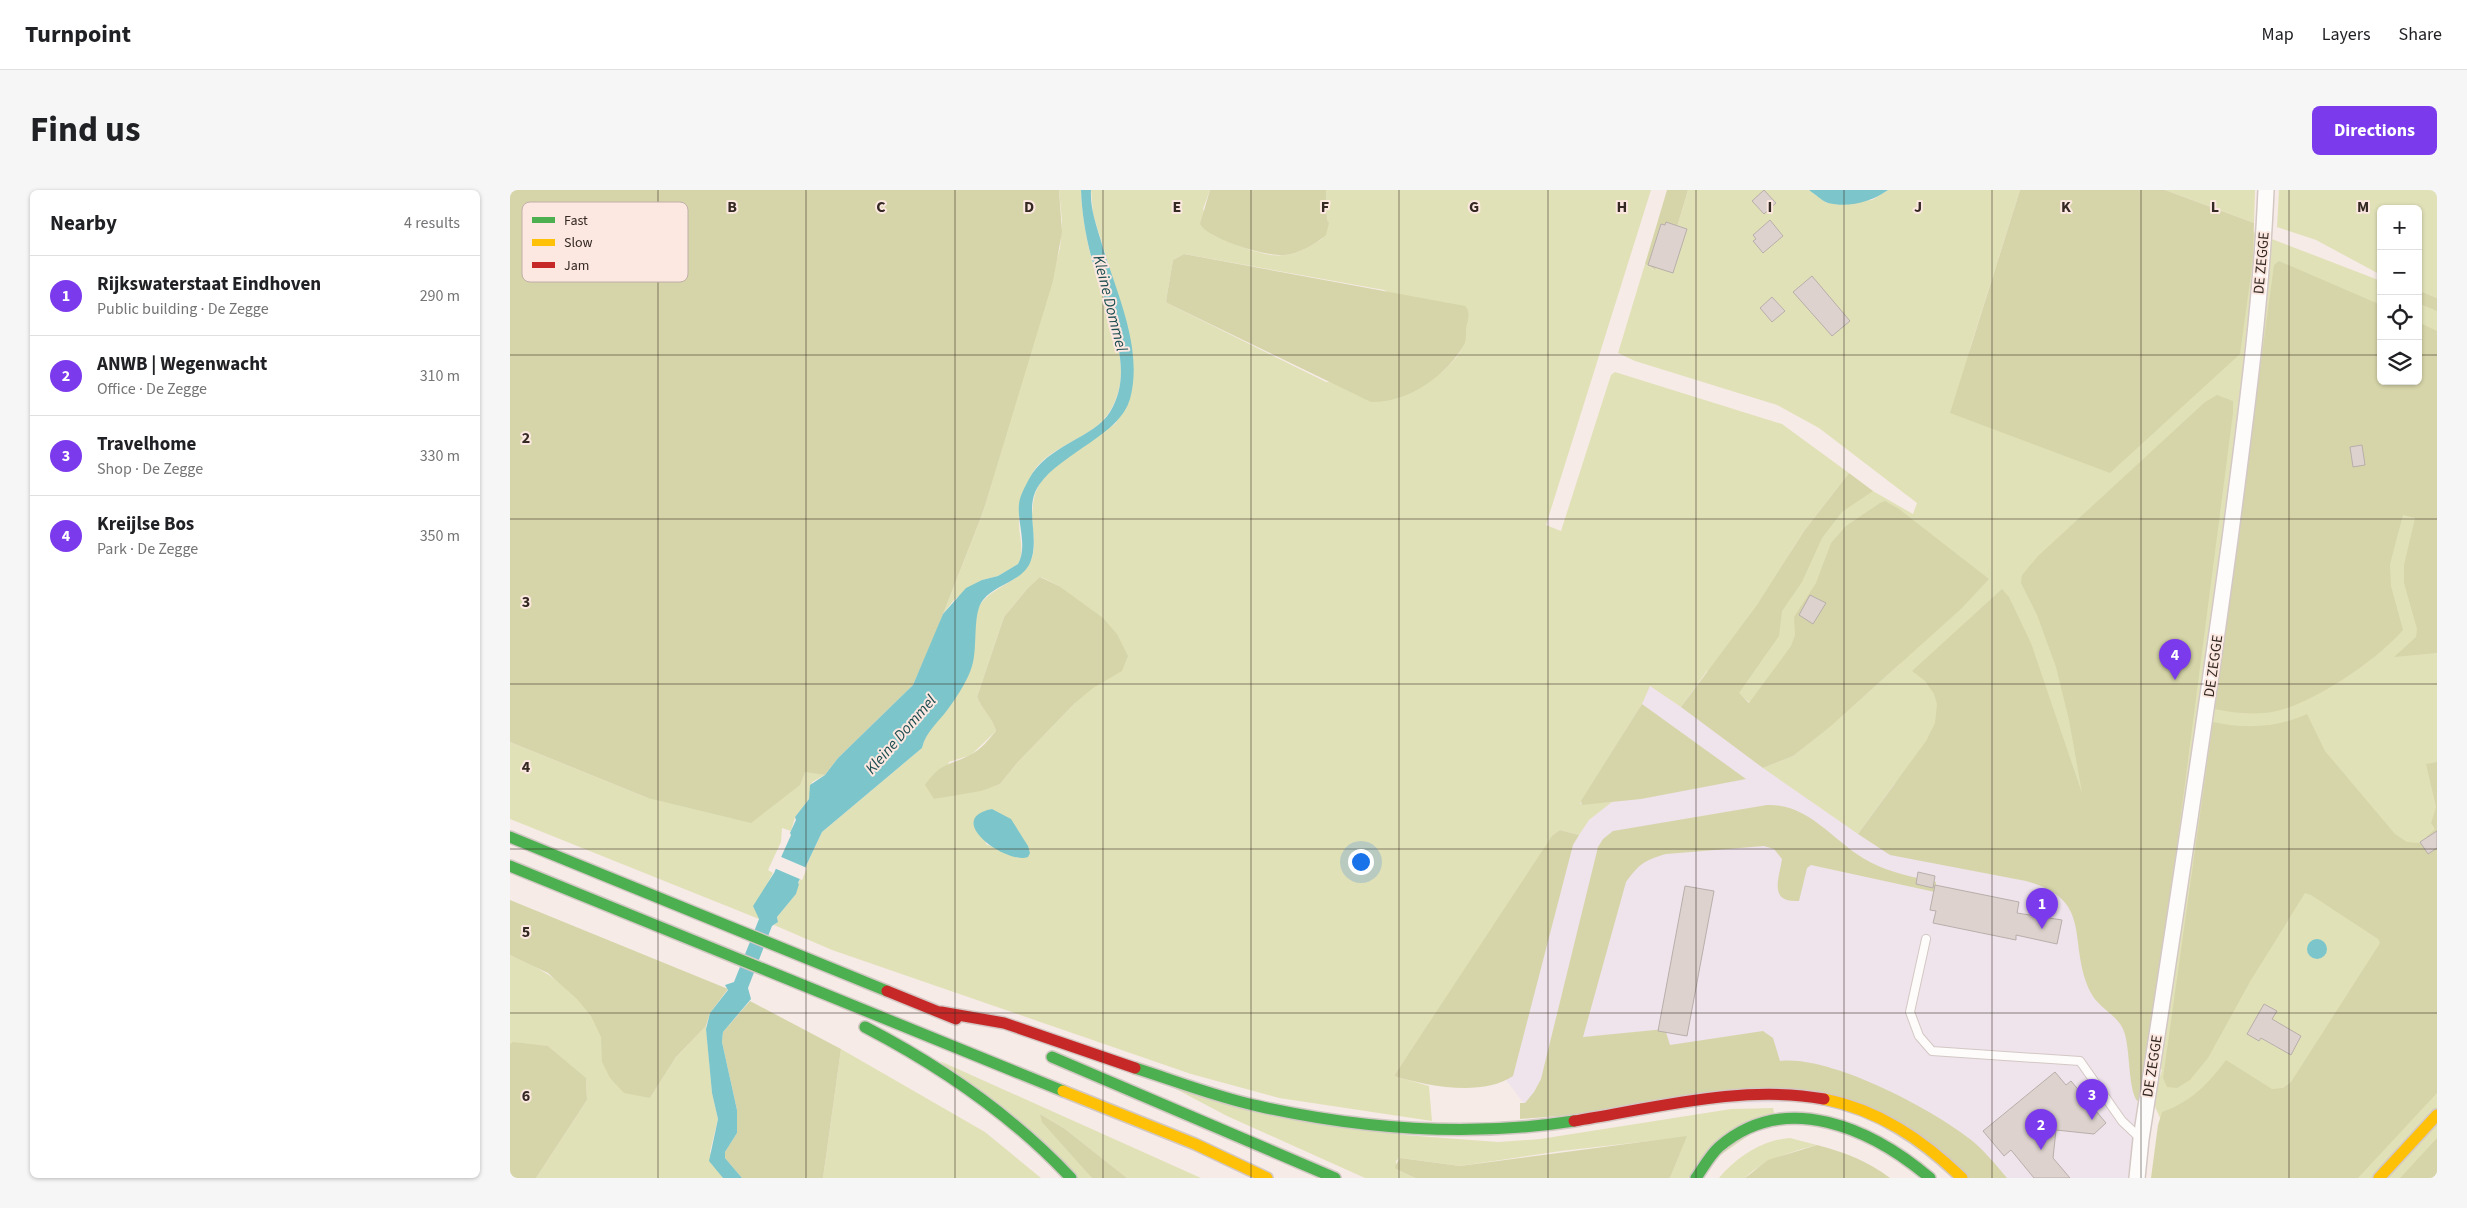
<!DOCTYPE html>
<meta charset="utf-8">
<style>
body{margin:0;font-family:"Source Sans 3",sans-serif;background:#f6f6f6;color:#202124}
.controls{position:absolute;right:15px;top:15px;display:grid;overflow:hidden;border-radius:8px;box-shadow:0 1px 4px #0004}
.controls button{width:45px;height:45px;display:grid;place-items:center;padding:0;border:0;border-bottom:1px solid #e0e0e0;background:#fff;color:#202124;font:25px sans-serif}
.you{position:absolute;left:850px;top:671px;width:18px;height:18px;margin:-12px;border:4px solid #fff;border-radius:50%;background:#1a73e8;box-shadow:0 0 0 8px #1a73e833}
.badge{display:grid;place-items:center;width:32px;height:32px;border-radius:50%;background:#7c3aed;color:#fff;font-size:16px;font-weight:700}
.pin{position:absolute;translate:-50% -41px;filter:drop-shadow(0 1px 2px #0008)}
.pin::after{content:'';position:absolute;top:26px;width:18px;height:15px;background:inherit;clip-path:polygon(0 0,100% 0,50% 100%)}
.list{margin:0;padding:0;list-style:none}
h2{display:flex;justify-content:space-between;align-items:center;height:65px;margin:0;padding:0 20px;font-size:21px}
h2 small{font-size:16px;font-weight:400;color:#757577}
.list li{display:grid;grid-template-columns:32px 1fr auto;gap:15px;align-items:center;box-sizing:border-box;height:80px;padding:0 20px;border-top:1px solid #e0e0e0}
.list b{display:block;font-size:19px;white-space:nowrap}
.list p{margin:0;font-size:16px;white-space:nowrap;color:#757577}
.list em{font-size:16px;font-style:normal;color:#757577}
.icon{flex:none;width:28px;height:28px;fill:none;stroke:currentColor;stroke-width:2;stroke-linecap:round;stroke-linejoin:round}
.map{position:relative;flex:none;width:1927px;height:988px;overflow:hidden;border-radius:8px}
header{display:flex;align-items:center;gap:30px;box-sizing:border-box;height:70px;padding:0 25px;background:#fff;border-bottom:1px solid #e0e0e0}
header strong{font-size:24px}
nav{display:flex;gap:28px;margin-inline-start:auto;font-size:18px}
.intro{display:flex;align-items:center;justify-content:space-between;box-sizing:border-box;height:120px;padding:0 30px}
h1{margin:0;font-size:35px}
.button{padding:12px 22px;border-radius:8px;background:#7c3aed;color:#fff;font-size:18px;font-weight:700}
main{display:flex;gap:30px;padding:0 30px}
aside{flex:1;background:#fff;border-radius:8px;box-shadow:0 1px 4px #0004}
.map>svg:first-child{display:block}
</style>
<header>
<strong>Turnpoint</strong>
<nav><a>Map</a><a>Layers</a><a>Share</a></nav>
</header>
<div class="intro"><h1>Find us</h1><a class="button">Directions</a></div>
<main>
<aside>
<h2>Nearby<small>4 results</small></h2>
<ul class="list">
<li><span class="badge">1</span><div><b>Rijkswaterstaat Eindhoven</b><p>Public building · De Zegge</p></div><em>290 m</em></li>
<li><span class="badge">2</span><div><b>ANWB | Wegenwacht</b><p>Office · De Zegge</p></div><em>310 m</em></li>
<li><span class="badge">3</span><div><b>Travelhome</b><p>Shop · De Zegge</p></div><em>330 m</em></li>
<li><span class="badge">4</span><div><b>Kreijlse Bos</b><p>Park · De Zegge</p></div><em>350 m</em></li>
</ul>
</aside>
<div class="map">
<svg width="1927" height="988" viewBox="0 0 1927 988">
<rect width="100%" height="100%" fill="#f6ebe7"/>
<path fill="#efe3ec" d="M1130,474l468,192 31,233 -11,89h-143l-108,-78 -349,9 -27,-36 41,-188z"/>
<g fill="#e1e1b8" fill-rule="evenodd">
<path d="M549,0h22c1,28 7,58 15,86 13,42 40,93 14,135 -15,27 -59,33 -77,61 -4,8 -15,42 -14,51 0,14 6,27 -1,41l-20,12 -16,4 -28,20 -11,14 40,-102 77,-264 2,-27z"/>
<path d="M581,0h119l-7,19 10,26c21,8 49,23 72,20 13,-1 26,-10 37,-16l5,-19 -1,-30h325l-105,335 15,6 50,-156 4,-3 167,52 67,49 -45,58 -16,25 64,-77 61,35 4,-11 -98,-75 -42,-23 -142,-44 -17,-8 27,-89 9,6 16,-45 7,2 11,-37h121l18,13 45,-3 16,-10h132l-51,162 150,-162 140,44 122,47v100h37v-85l19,7v875h-250l-35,-78 10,-30 -41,-50 -11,-97 -215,-140 -37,51 -95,-66 30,-12 27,-22 -38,-8 -75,-55 -26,36 -31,-21 -8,18 -62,100 32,-2 -23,18 -10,15 -19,-5 -166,246 35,10 3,35 -153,-23 -88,-24 -359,-124 -58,-25 4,-3 -1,-5 19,-23 2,-10 24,-52 100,-84c5,-22 26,-36 37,-57 9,-16 15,-62 19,-83 12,-21 39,-24 51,-44 9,-15 3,-33 3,-49 1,-9 1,-18 5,-26 9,-22 59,-52 79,-66l12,-95 -35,-114zM674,64l200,36 81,45c0,15 -13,28 -24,38l-115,9 -159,-79 -1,-2 7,-41zM531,387l18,9 18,16 -2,101 -58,60 -17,21 -66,15 15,-37 22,-7 25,-24c-3,-14 -13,-20 -19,-34l27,-80 23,-28zM1384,466l6,8 -65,58zM482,619l23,17 13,21 -10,11 -32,-14 -6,-30z"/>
<path d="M1655,0h90l-1,33z"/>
<path d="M1769,0h158v108l-19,-8v-81h-37v66l-65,-35 -39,-13z"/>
<path d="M0,552l138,56 156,-27 21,4 -13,7 -3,17 -14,18 -4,14 -9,-3 -1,14 -13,28 5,3c-8,16 -18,28 -14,46l-249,-100z"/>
<path d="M0,765c37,15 77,41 91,80 2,8 1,19 1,27l48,36 26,-41 30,-31 6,67 6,26 -8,33 13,26h-187l51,-78 -1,-21 -38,-33 -38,-2z"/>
<path d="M331,859l144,83 56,46h-218z"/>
<path d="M430,871l261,117h-74l-62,-49 -25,-15 52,64h-16z"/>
<path d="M664,898l231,47 93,7 42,-3 191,-30 42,-1 2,9 -87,61h-18l16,-41 -125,14 -101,15 -60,-8 -4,3v8l19,9h-50l-138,-62z"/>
<path d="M1280,948l27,7c-21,5 -58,17 -72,33h-26c18,-21 43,-38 71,-40z"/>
</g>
<g fill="#d6d5a9">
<path d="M0,0h549l3,42 -9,49 -70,231 -47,120 -23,53 -75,73 -13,17 -20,-3 -5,13 -49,38 -103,-25 -138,-56z"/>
<path d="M700,0h116l1,30 2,3 -3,12c-10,9 -28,19 -41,20 -18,2 -77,-16 -85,-31z"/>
<path d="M1157,0h21l-11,37 -7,-1 -15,44 -10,-6z"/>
<path d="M1510,0h145l89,33 -1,37 -13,94 -130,119 -160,-60z"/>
<path d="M674,64l281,52c6,6 3,14 1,22 0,4 0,11 -1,15 -17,32 -57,60 -94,59l-204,-99 -1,-2 7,-41z"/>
<path d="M1769,71l102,44v76h37v-59l19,9v322l-43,4 22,-20 1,-8 -13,-46v-18l11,-47 -12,-3 -13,49 1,22 12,44c-26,30 -91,75 -131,82 -19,3 -39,1 -58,-3l60,-444z"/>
<path d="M1908,100l19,8v13l-19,-8z"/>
<path d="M1707,205l16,6v12l-56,432 -37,254 -3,2c-10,-15 -6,-59 -15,-74 -7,-13 -24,-20 -31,-34 -25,-50 5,-93 -65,-112l-136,-26 -32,-21 68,-93 9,-18 2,-19 -3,-10 -9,-13 -13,-10 90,-82 7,8 22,46 51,150 -13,-73 -13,-53 -19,-52 -16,-32 1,-8 16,-19 167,-154z"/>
<path d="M1339,283l24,18 -31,21 -20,26 -20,44 -20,29 -3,25 -40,57 10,10 42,-57 4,-11 -1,-18 22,-34 15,-40 15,-17 34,-23 5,-2 14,8 90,70 -27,29 -131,118 -38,30 -30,12 -82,-61 76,-102 47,-74z"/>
<path d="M530,387l19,9 44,32 14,16 11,22 -6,15 -29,17 -18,15 -58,60 -17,21 -19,7 -47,8 -9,-14c16,-23 24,-19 45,-30 11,-5 19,-16 26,-24 -3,-13 -13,-20 -19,-34l27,-80 23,-28z"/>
<path d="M1132,514l104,75 -105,20 -59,6 -1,-4z"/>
<path d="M1797,524l18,37 70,83 12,8 13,1 15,-14 -4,-6 5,-16 -10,-43 11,-2v331l-79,85h-207l7,-53 4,-13c29,-10 46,-28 64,-52l46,29 11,-1 8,-6 89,-139 -2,-4 -67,-44 -6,-2 -54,87 -43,78 -18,22 -13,8 -10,-1 -4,-9 50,-356c32,7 64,6 94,-8z"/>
<path d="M1257,615c43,-2 68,39 103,57 20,11 44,15 66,20l-1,10 -124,-27 -4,3 -8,33c-31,2 -20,-22 -17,-42l-8,-10 -10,-3 -98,8c-21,6 -27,10 -40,28l-43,155 82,-8 5,16 93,-14 10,7 7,23c50,-6 150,47 190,78 13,10 26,26 37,39h-39l-137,-83 -311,24v-16h5l9,-11 7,-13 57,-232 5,-8 10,-8z"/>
<path d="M1050,640l19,5 -6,10 -60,231c-31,21 -86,10 -119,0l158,-240z"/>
<path d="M0,710l218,89 -18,24 -4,13 -30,31 -26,41 -26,-5 -14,-15 -8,-16 -1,-25 -10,-21 -14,-17 -29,-26 -38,-18z"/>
<path d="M240,811l91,48 -18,129h-81l-17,-20v-6l12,-19v-23l-15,-68 1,-10z"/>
<path d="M3,852l35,4 38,32 1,22 -51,78h-26v-134z"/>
<path d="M530,924l25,15 62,49h-35l-50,-56z"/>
<path d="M1177,946l-17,42h-255l-19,-9 -1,-3 5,-8 60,8z"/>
<path d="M1927,948v40h-37l2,-2z"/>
<path d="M1307,955c27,7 51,16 73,33h-145l23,-18z"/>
</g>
<g fill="#7cc6cb">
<path d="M571,0h10c-1,18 5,34 10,51 14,49 43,106 29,158 -10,36 -69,54 -91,86 -16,23 2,53 -9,78 -9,19 -34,21 -47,37 -11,13 -5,48 -11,66 -4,14 -15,31 -24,43 -10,14 -22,22 -26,39l-100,84 -24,51 1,1 -3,10 -19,23 1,5 -6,4 -24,62 3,11 -28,33 -1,10 15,68v23l-12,19v6l17,20h-19l-14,-17 9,-42 -6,-26 -6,-64 4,-16 18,-23 -3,-5 9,-3 25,-63 -6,-13 21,-33 17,-38 -1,-2 6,-13 -1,-3 14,-18 1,-14 15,-10 13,-17 75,-73 30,-71 23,-26 16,-8 16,-4 20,-12c10,-18 -1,-41 1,-60 1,-9 6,-17 10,-25 18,-34 65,-41 81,-67 26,-42 -1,-94 -13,-136 -9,-27 -15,-57 -16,-86z"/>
<path d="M1299,0h79c-17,12 -39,18 -60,13 -6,-2 -13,-9 -19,-13z"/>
<path d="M482,619l19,10 17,27 2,7 -2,4c-21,8 -86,-38 -36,-48z"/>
<circle cx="1807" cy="759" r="10"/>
</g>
<path fill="#f6ebe7" d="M269,666l28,12 -5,12 -28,-12z"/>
<g fill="#ddd2ce" stroke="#b8aeaa">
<path d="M1254,0l12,13 -12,11 -12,-13z"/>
<path d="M1260,30l13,16 -20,17 -10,-12 3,-2 -3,-4z"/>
<path d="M1156,32l21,7 -14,44 -25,-8 13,-41 4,1z"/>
<path d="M1302,86l38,45 -18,15 -39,-44z"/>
<path d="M1262,107l13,14 -13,11 -12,-14z"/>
<path d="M1852,255l3,20 -12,2 -3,-20z"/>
<path d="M1300,405l16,8 -13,21 -14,-9z"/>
<path d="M1927,641v17l-9,6 -8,-12z"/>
<path d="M1408,682l17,4 -2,12 -17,-4z"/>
<path d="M1425,695l84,17 -2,11 45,7 -5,24 -41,-9v5l-83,-17 3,-12 -6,-1z"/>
<path d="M1175,696l29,5 -27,145 -29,-5z"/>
<path d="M1754,814l13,7 -5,8 29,17 -10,19 -30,-17 -2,3 -12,-7z"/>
<path d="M1545,882l11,13 5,-4 35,42 -12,11 -38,-4 -3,28 17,20h-36l-23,-28 -7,6 -21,-25z"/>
</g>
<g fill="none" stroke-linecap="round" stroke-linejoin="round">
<defs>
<path id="lane" d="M1416,749l-16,73 9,24 13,15 148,10 42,60 19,18"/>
<path id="street" d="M1627,988l4,-39c31,-200 62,-400 89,-600 15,-116 31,-232 36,-349"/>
<g id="fast">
<path d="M0,647l377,154"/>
<path d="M0,676l553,225"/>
<path d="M355,837c77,40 146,87 206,151"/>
<path d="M542,867l283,121"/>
<path d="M625,878c41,13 81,29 123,38 103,23 212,31 316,15"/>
<path d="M1186,988c7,-10 14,-23 23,-31 67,-58 153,-18 211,31"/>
</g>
<g id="slow">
<path d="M553,901l132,53 72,34"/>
<path d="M1314,909c55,11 99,41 138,79"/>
<path d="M1869,988l58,-63"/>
</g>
<g id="jam">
<path d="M377,801l69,28"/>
<path d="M431,822l63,11 131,45"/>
<path d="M1064,931c81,-13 170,-37 250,-22"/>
</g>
</defs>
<use href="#lane" stroke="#d3c8c4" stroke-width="10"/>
<use href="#street" stroke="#d3c8c4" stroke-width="18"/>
<use href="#fast" stroke="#d3c8c4" stroke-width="14"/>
<use href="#slow" stroke="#d3c8c4" stroke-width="14"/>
<use href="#jam" stroke="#d3c8c4" stroke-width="14"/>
<use href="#lane" stroke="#fefcfb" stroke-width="8"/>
<use href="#street" stroke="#fefcfb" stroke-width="15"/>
<use href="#fast" stroke="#4caf50" stroke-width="11"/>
<use href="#slow" stroke="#ffc107" stroke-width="11"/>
<use href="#jam" stroke="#c62828" stroke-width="11"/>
</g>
<path fill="none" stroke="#342823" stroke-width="1" stroke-opacity="0.55" d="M148,0v988M296,0v988M445,0v988M593,0v988M741,0v988M889,0v988M1038,0v988M1186,0v988M1334,0v988M1482,0v988M1631,0v988M1779,0v988M0,165h1871M1908,165h19M0,329h1927M0,494h1927M0,659h1927M0,823h1927"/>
<g text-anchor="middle" stroke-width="4" stroke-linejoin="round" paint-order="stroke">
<g font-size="15" fill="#342823" stroke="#fce8e1">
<text transform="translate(1751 73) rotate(-85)" y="5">DE ZEGGE</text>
<text transform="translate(1703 476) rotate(-82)" y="5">DE ZEGGE</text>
<text transform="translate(1642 876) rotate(-81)" y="5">DE ZEGGE</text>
</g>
<g font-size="16" font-style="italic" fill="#1d4d51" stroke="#fce8e1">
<text transform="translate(601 113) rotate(76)" y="6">Kleine Dommel</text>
<text transform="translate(390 544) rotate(-49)" y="6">Kleine Dommel</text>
</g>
</g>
<rect x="12" y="12" width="166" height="80" rx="8" fill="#fce8e1" stroke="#c0aea8" stroke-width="1"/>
<rect x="22" y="27" width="23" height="6" fill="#4caf50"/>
<rect x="22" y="49" width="23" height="7" fill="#ffc107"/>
<rect x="22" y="72" width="23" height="6" fill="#c62828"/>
<g font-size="14" fill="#342823">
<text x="54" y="35">Fast</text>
<text x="54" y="57">Slow</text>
<text x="54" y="80">Jam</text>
</g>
<g font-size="16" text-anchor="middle" font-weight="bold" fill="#342823" stroke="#fce8e1" stroke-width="4" stroke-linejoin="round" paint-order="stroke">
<text x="222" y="22">B</text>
<text x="371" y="22">C</text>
<text x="519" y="22">D</text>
<text x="667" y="22">E</text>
<text x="815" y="22">F</text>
<text x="964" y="22">G</text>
<text x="1112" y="22">H</text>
<text x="1260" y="22">I</text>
<text x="1408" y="22">J</text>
<text x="1556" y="22">K</text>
<text x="1705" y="22">L</text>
<text x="1853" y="22">M</text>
<text x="16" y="253">2</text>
<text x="16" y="417">3</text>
<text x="16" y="582">4</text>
<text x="16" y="747">5</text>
<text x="16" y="911">6</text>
</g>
</svg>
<div class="controls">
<button>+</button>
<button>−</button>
<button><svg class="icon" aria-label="locate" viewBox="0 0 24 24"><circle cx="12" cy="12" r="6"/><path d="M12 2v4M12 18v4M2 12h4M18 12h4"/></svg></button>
<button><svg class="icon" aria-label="layers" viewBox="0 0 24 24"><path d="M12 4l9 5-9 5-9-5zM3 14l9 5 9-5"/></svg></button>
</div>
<div class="you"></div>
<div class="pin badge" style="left:1532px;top:739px">1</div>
<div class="pin badge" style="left:1531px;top:960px">2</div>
<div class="pin badge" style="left:1582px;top:930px">3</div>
<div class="pin badge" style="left:1665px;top:490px">4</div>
</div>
</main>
